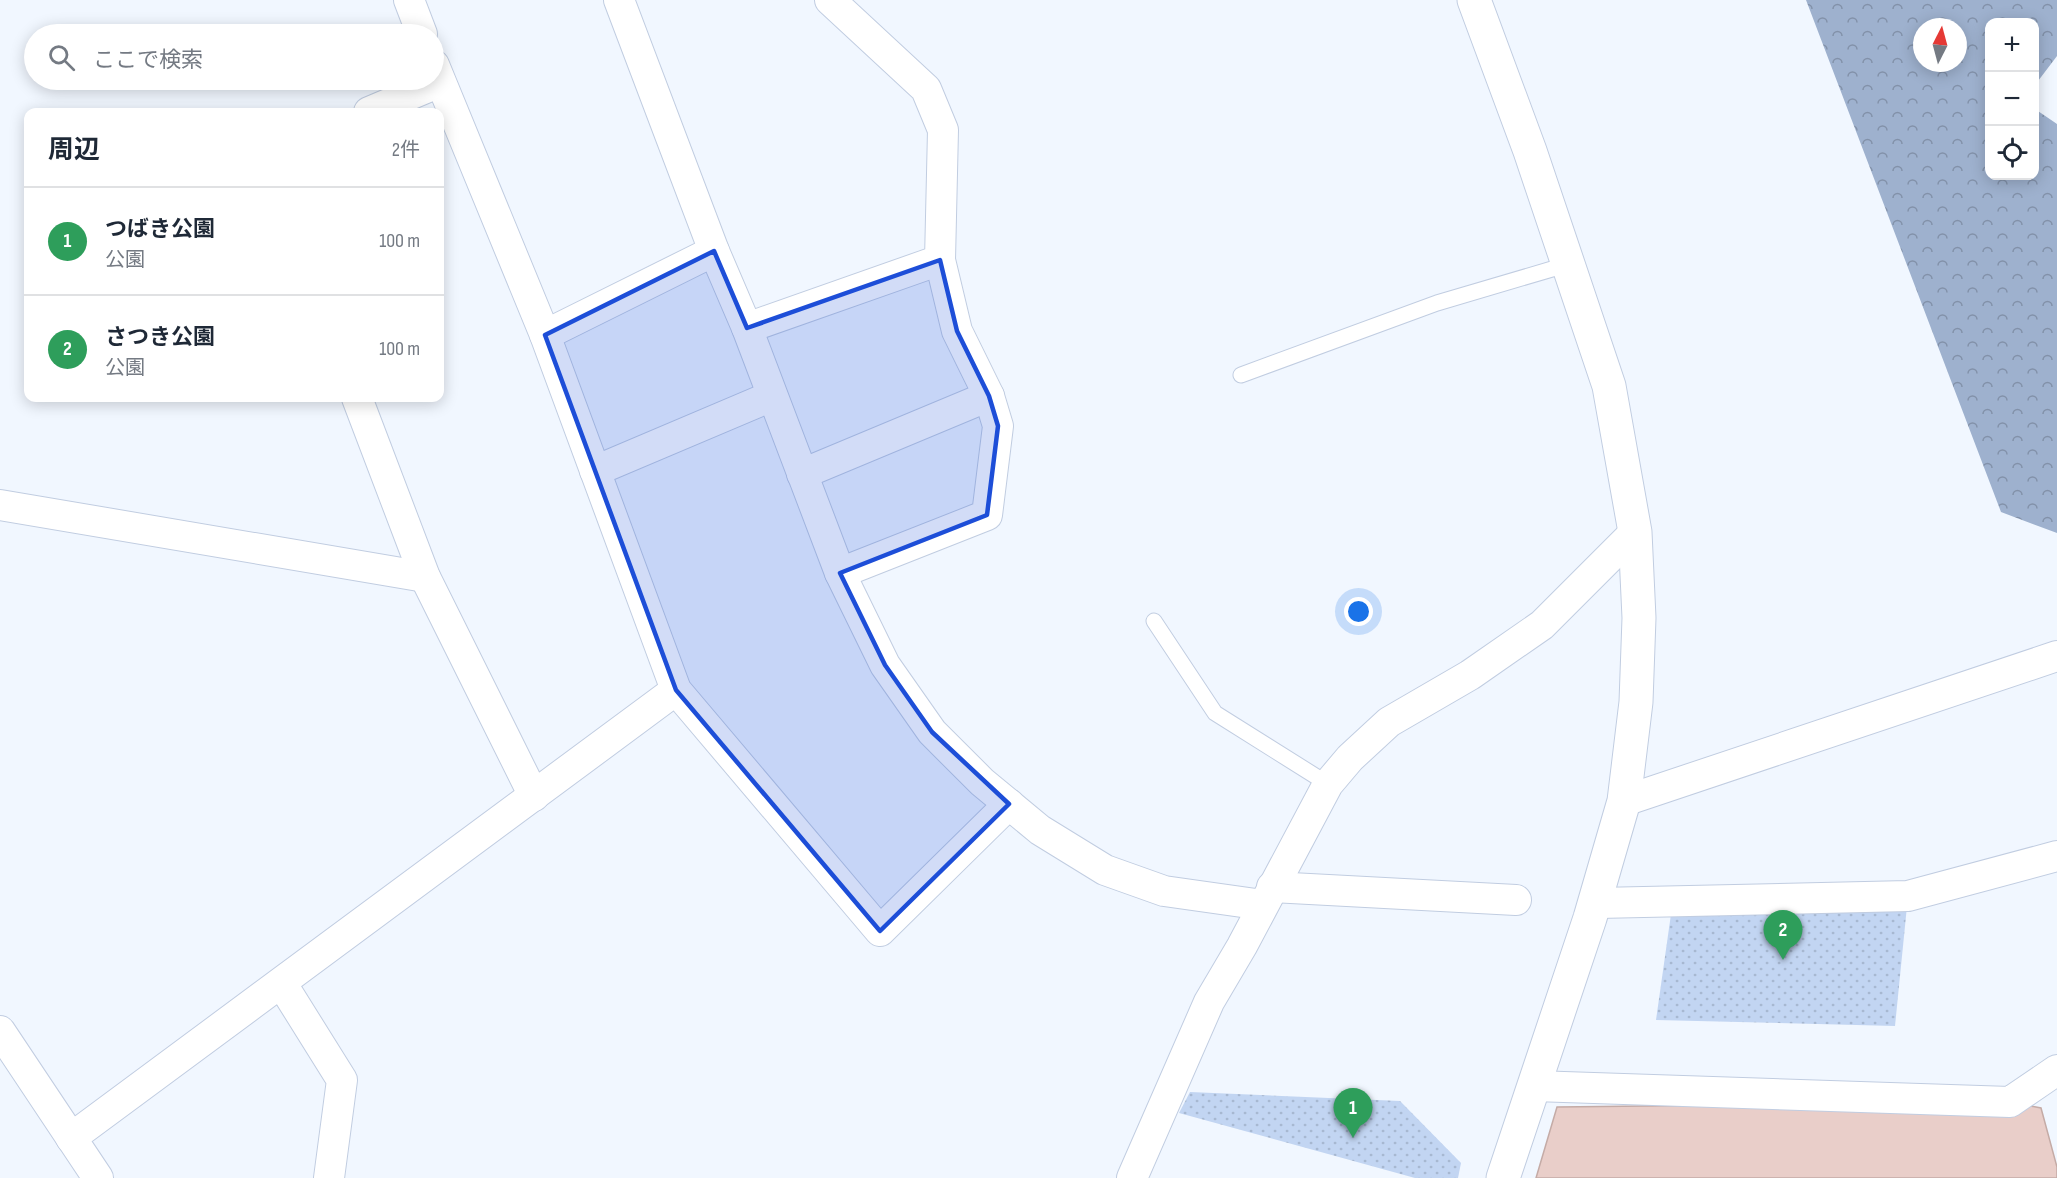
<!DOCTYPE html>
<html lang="ja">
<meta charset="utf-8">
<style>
body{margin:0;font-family:"Sofia Sans Condensed","Noto Sans JP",sans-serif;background:#f2f2f3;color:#1f2937}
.controls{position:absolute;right:18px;top:18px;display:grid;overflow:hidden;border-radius:12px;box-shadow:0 3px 15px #0003}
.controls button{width:54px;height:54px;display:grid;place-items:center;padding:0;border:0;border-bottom:2px solid #e0e1e3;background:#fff;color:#1f2937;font:30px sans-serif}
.compass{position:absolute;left:1913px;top:18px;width:54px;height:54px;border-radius:50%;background:#fff;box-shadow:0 3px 15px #0003;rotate:6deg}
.you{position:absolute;left:1359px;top:612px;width:21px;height:21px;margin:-15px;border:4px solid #fff;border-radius:50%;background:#1a73e8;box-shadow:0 0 0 9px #1a73e833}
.badge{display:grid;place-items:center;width:39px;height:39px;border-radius:50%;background:#d93025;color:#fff;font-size:20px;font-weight:700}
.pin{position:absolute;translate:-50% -50px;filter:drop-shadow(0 2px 3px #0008)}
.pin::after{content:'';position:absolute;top:32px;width:21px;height:18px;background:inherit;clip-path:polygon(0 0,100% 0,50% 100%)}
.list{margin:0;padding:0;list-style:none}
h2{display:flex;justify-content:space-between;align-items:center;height:78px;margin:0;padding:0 24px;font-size:26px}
h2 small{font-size:20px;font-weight:400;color:#747a83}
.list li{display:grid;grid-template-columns:39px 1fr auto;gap:18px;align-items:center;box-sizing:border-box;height:108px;padding:0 24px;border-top:2px solid #e0e1e3}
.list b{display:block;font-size:22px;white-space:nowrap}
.list p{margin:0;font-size:20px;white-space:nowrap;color:#747a83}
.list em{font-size:20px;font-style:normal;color:#747a83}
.icon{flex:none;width:33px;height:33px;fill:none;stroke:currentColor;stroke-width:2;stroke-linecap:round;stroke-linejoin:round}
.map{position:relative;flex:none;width:2057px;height:1178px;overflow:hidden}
.search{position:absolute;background:#fff;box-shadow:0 3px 15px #0003;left:24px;top:24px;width:420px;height:66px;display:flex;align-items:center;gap:15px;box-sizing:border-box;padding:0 21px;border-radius:33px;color:#747a83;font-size:22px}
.panel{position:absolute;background:#fff;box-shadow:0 3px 15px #0003;left:24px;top:108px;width:420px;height:294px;border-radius:12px}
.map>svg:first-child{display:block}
</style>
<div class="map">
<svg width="2057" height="1178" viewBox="0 0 2057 1178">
<defs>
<pattern id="forest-crowns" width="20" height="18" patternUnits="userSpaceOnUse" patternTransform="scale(1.5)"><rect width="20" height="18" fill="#9eb1ce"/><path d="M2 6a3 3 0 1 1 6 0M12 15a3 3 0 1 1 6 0" fill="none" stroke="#8291a9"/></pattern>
<pattern id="park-dots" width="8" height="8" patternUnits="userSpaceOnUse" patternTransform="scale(1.5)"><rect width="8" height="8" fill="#c2d5f2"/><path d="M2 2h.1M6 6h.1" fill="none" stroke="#a7b8d1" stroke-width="1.8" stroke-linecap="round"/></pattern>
</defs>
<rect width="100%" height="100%" fill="#f1f7ff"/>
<path fill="url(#forest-crowns)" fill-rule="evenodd" d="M1806,0h251v56l-22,29 -1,-63h-44v154h44l1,-67 22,15v409l-56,-21zM1922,27h36v36h-36z"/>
<g fill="url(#park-dots)">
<path d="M1908,896l-13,130 -239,-6 17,-120z"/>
<path d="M1190,1092l210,9 61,62 -3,15h-43l-236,-65z"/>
</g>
<path fill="#e9cec9" stroke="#c4aba6" stroke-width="1.5" d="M2010,1102l31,6 16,59v11h-521l21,-71z"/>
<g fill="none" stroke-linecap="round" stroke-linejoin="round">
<defs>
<g id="lane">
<path d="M1241,375l196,-72 132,-39"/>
<path d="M1154,621l61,92 113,71"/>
</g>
<g id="street">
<path d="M409,0l13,34"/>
<path d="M619,0l95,251 33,77 93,245 45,92 47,67 50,50 58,48 65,40 59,21 99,14"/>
<path d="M434,65l111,270"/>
<path d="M369,112l71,-30"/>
<path d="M714,251l-169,84 131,355 204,241 129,-127"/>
<path d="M747,328l193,-68 3,-130 -17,-41 -96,-89"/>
<path d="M357,398l68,179 109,219"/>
<path d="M595,471l177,-75"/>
<path d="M802,474l187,-78"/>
<path d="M0,505l425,72"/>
<path d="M840,573l147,-58 11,-89 -9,-30 -32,-65 -17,-71"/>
<path d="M1624,801l433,-145"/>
<path d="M1272,887l244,13"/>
<path d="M1598,903l310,-7 149,-40"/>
<path d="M282,984l60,96 -13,98"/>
<path d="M0,1031l98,147"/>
<path d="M1534,1086l476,16 47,-32"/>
<path d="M71,1138l605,-448"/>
<path d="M1132,1178l77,-176 33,-56 86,-162 22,-26 39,-36 81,-47 72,-50 93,-93"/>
</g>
<path id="secondary" d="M1474,0l56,151 79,235 26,146 4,86 -3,84 -12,99 -34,117 -87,260"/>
</defs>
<use href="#lane" stroke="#c1cde1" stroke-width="17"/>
<use href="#street" stroke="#c1cde1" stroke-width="32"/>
<use href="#secondary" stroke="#c1cde1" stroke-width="35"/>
<use href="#lane" stroke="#fff" stroke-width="15"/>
<use href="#street" stroke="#fff" stroke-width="30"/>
<use href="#secondary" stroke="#fff" stroke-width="33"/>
</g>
<path fill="#1d4ed8" fill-opacity="0.2" stroke="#1d4ed8" stroke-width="4.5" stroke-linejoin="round" d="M714,251l33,77 193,-68 17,71 32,65 9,30 -11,89 -147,58 45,92 47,67 77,72 -129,127 -204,-241 -131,-355z"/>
</svg>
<div class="controls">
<button>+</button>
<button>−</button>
<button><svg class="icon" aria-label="locate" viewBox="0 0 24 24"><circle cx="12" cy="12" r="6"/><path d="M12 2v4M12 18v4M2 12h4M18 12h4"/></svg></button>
</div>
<svg class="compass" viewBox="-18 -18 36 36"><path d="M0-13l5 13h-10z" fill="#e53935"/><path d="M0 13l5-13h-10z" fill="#747a83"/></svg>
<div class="you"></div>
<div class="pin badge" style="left:1353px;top:1138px;background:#2e9e5b">1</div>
<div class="pin badge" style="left:1783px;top:960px;background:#2e9e5b">2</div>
<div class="search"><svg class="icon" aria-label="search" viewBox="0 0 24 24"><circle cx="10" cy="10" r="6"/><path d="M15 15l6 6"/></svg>ここで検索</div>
<section class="panel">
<h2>周辺<small>2件</small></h2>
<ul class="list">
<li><span class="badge" style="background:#2e9e5b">1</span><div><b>つばき公園</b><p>公園</p></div><em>100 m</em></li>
<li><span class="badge" style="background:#2e9e5b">2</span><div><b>さつき公園</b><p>公園</p></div><em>100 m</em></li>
</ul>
</section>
</div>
